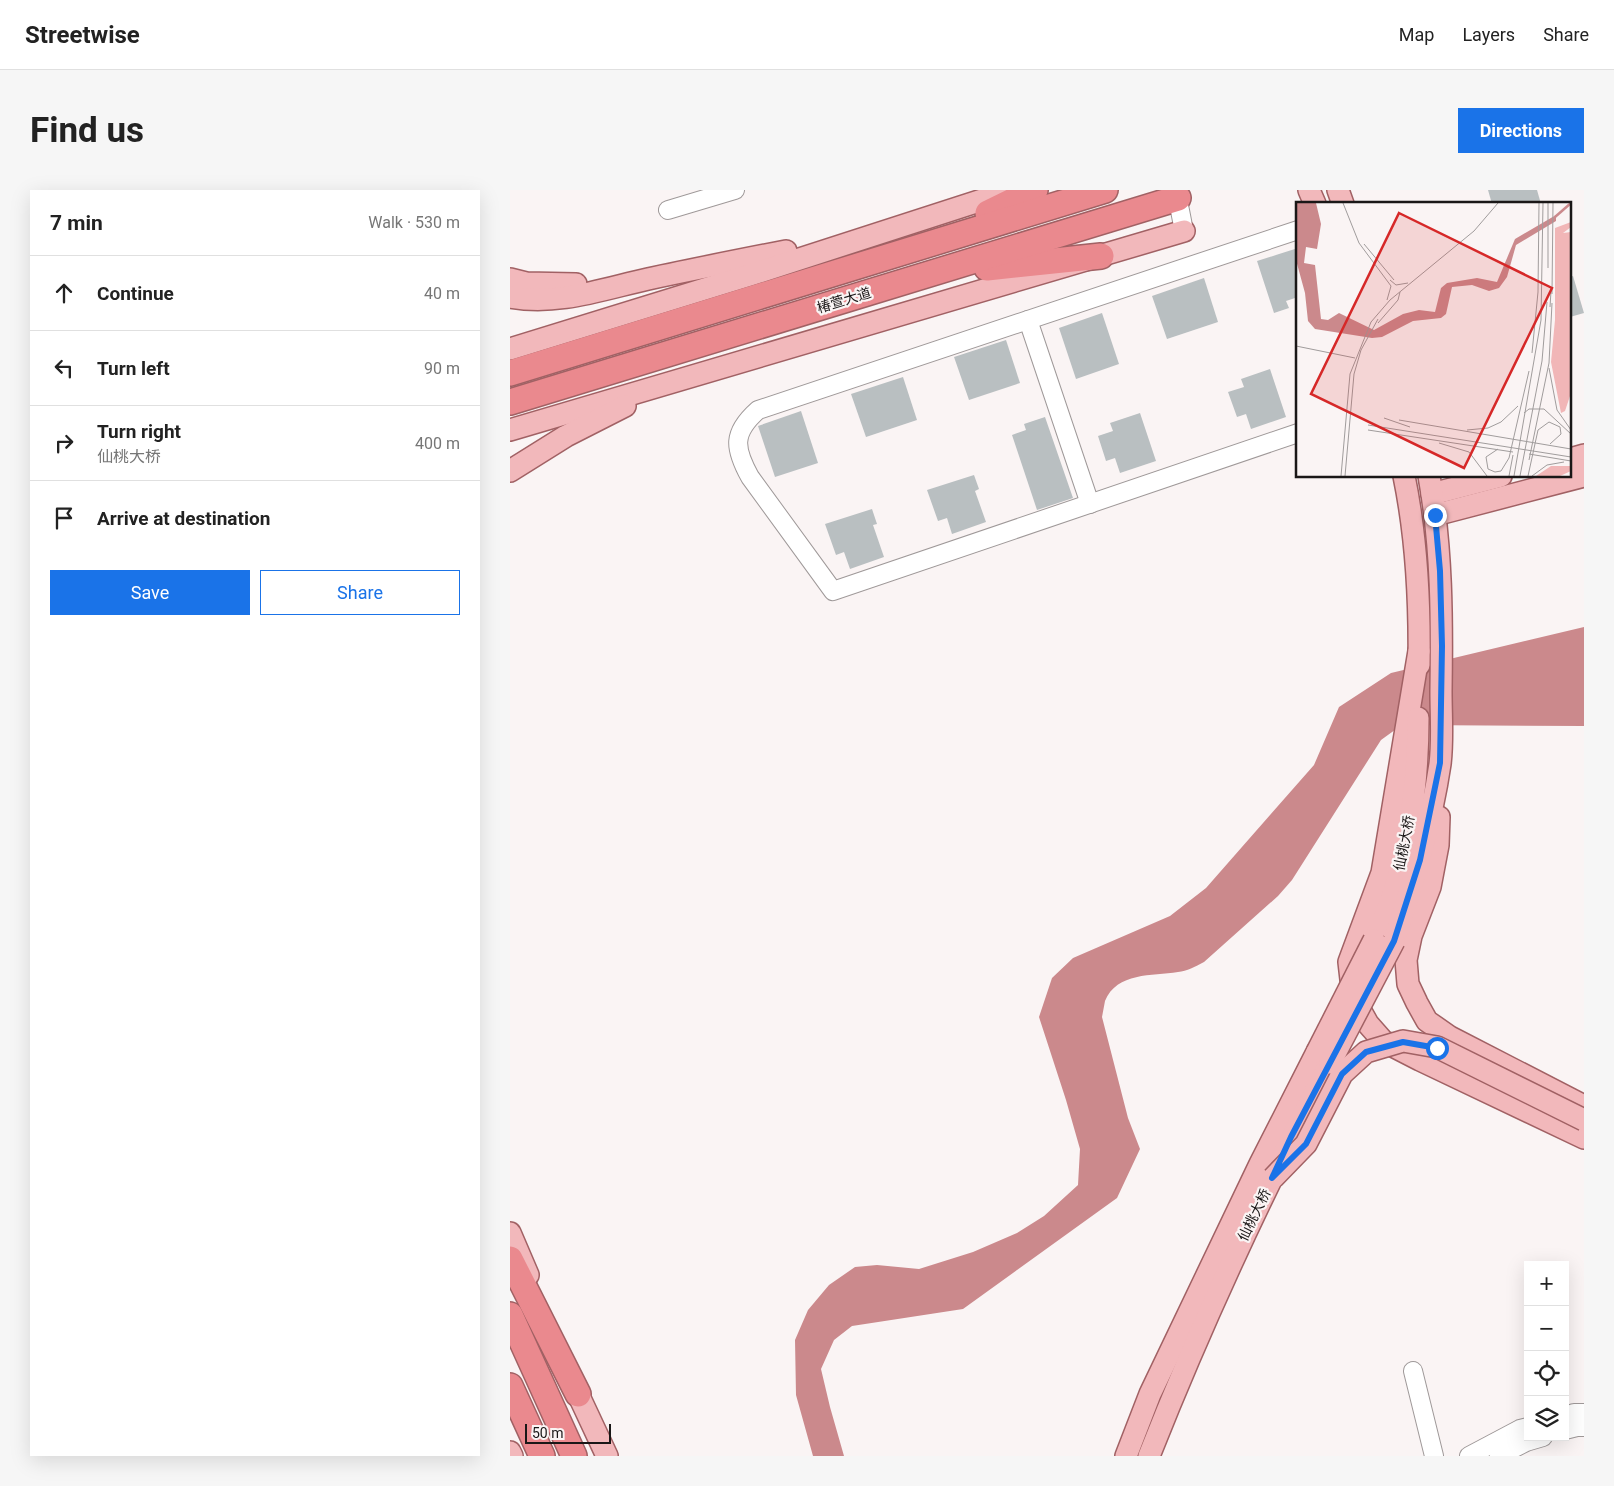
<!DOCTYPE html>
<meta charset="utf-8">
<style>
body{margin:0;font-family:Roboto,"Noto Sans SC",sans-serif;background:#f6f6f6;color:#222}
.controls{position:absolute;right:15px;bottom:15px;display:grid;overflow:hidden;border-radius:0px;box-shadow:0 5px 20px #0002}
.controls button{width:45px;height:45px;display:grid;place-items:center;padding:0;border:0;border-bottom:1px solid #e0e0e0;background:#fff;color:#222;font:25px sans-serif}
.scale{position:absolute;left:15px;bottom:12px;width:86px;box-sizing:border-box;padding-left:5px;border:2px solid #1a1717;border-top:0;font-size:14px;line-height:18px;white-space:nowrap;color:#1a1717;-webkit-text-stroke:4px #faf4f4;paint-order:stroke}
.stop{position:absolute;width:15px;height:15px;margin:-11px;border:4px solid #1a73e8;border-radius:50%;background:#fff}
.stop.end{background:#1a73e8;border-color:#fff;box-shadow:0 1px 5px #0008}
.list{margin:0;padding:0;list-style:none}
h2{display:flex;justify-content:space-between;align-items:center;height:65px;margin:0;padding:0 20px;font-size:21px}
h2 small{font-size:16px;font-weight:400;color:#767676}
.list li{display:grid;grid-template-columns:32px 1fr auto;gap:15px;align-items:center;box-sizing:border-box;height:75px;padding:0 20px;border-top:1px solid #e0e0e0}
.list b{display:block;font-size:19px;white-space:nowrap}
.list p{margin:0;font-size:16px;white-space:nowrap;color:#767676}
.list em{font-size:16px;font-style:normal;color:#767676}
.actions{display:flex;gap:10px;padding:15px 20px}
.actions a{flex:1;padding:11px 0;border:1px solid #1a73e8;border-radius:0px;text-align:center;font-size:18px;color:#1a73e8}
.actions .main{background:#1a73e8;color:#fff}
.icon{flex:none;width:28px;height:28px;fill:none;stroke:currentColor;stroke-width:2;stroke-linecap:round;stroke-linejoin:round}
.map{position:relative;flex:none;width:1074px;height:1266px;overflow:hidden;border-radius:0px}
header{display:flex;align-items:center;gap:30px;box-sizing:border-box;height:70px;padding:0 25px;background:#fff;border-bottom:1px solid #e0e0e0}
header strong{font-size:24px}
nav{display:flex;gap:28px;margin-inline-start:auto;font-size:18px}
.intro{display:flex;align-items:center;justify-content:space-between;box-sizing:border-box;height:120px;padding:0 30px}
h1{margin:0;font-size:35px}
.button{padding:12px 22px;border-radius:0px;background:#1a73e8;color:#fff;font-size:18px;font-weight:700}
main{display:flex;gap:30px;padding:0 30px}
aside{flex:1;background:#fff;border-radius:0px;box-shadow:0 5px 20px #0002}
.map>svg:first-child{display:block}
</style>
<header>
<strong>Streetwise</strong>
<nav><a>Map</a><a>Layers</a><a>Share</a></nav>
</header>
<div class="intro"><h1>Find us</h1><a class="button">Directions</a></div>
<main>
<aside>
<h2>7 min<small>Walk · 530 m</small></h2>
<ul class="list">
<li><svg class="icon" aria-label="ahead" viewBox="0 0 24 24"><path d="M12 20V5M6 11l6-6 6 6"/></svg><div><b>Continue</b></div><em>40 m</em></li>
<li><svg class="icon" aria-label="left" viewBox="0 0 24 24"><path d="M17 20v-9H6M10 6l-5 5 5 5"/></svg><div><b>Turn left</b></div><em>90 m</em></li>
<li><svg class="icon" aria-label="right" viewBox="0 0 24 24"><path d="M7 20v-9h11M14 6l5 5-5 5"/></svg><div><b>Turn right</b><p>仙桃大桥</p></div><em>400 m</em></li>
<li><svg class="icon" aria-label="arrive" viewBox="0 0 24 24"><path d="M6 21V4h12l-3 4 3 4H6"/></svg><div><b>Arrive at destination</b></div></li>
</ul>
<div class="actions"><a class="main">Save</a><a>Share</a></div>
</aside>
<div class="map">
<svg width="1074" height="1266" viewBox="0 0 1074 1266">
<rect width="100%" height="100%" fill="#faf4f4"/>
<path fill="#cb898c" d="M1074,437v99l-174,-1 -11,2 -18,13 -89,140 -14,16 -74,66c-9,5 -17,9 -26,10 -26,4 -61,0 -73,29 -1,5 -2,11 -3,16l26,101 12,31 -23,49 -154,111 -111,17 -18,14 -13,29 9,38 14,49h-31l-17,-61 -1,-55 13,-30 21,-25 26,-18 22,-2 42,4 54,-17 44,-19 27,-17 34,-31 2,-36 -14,-49 -27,-83 13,-39 21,-20 97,-42 36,-28 108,-123 25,-58 52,-34z"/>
<g fill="#b9bfc1">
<path d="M978,0h49l4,14h-49z"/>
<path d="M788,58v49l-12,4 3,7 -15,5 -17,-52z"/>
<path d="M1063,86l11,37 -14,4v-40z"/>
<path d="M694,88l14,44 -51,17 -15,-43z"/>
<path d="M592,123l17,51 -43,15 -17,-51z"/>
<path d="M496,150l14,43 -51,17 -15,-43z"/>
<path d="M760,179l16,48 -35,12 -5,-15 -9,3 -9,-25 16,-5 -3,-8z"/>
<path d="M393,187l14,43 -51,17 -15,-43z"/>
<path d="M291,221l17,52 -43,14 -17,-51z"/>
<path d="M630,223l16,48 -36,12 -5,-15 -9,3 -8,-25 15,-5 -3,-8z"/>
<path d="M535,227l28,81 -36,12 -25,-75 14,-5 -2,-6z"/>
<path d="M464,285l5,14 -4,2 11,31 -34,12 -5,-16 -9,3 -11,-31z"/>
<path d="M362,319l5,15 -4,1 11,32 -34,12 -6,-17 -8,3 -11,-31z"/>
</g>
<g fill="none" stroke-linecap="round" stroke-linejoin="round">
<defs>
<g id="minor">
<path d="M666,0l8,41"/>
<path d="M158,20l67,-20"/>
<path d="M788,40l-540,180c-26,23 -24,38 -8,67l83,114 465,-158"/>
<path d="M518,130l62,184"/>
<path d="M903,1181l21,85"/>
<path d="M1055,1226l9,-3h10"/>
<path d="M1055,1240l12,-3h7"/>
<path d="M959,1266l51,-27 8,-2"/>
<path d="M989,1266l27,-14 17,-5"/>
</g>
<g id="major">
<path d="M799,0l6,14"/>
<path d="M828,0l5,14"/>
<path d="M0,89l16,4 50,1"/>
<path d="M0,107c47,9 93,-8 138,-18 46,-10 92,-19 138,-28"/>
<path d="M0,159l240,-74 263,-85"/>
<path d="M0,240l674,-199"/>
<path d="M1060,269l14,-4"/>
<path d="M0,281l56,-35 59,-30"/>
<path d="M894,286c13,63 16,125 15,189"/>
<path d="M922,304l69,-18"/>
<path d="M925,325l149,-39"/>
<path d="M909,461l-37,222 -33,89 4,35 15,27 15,17 37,19 164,78"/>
<path d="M929,627l-1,28 -8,42 -19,49 -5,24 2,24 9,19 10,18 23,16 134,69"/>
<path d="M864,750c33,-64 44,-151 44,-222"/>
<path d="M884,751c19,-58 37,-116 46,-177 3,-23 1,-48 1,-72 1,-72 1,-144 -12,-216"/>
<path d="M0,1043l18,42"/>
<path d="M61,1189l36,77"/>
<path d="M0,1262l2,4"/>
<path d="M616,1266l24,-62 110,-230 57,-112"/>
<path d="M639,1266c53,-134 114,-265 181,-393"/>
</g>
<g id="highway">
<path d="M478,23l47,-23"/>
<path d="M477,78l114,-12"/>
<path d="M0,183l595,-183"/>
<path d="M0,212l668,-204"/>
<path d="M0,1069l68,135"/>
<path d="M0,1125l64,141"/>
<path d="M0,1196l32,70"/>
</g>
</defs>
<use href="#minor" stroke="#9f9999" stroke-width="20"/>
<use href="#major" stroke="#a16164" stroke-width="24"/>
<use href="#highway" stroke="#a16164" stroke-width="28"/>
<use href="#minor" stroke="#fff" stroke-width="18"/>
<use href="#major" stroke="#f2b8bb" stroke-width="21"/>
<use href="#highway" stroke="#ea898e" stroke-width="25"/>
<defs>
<g id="major-bridge">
<path d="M807,862l57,-112"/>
<path d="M820,873l64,-122"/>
<path d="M763,988l33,-34 36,-70 24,-22 37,-11 34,6 147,73"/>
</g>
</defs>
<use href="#major-bridge" stroke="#a16164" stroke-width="24" stroke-linecap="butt"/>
<use href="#major-bridge" stroke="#f2b8bb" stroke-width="21"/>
</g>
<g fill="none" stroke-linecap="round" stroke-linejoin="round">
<path stroke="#1a73e8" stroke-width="6" d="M925,325l5,56 2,75 -2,117 -20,97 -26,81 -103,196 -19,41 34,-34 36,-70 24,-22 37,-10 34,6"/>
</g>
<g text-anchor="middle" stroke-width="4.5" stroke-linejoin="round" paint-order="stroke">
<g font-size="14" fill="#1a1717" stroke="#faf4f4">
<text transform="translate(334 110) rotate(-17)" y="5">椿萱大道</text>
<text transform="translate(894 653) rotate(-79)" y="5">仙桃大桥</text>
<text transform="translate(744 1025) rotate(-64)" y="5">仙桃大桥</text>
</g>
</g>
<g transform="translate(786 12)">
<rect width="275" height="275" fill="#faf4f4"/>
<path d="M275,20v5l-8,6 8,-1v161l-6,18 -4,2 -10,-51 4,-42v-92zM255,264h20v5l-11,5h-24z" fill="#f1b6b7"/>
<path d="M0,1h20l5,21 -4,25 -11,-2 -2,16 11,2 6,54 7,1 11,-7 35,17 29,-16 16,-4 16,2 6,-24 6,-5 30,-5 20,4 18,-43 41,-24v6l-40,24 -9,32 -8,11 -10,3 -17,-6 -20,2 -6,27 -5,4 -28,3 -31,16 -10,1 -57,-9 -7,-8 -3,-28 -9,-33z" fill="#cb898c"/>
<path fill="none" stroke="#cb898c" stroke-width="2.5" d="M259,15l16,-14"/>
<path fill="none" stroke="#a09c9c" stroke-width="1" d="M47,1l16,40 32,43 -4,14M68,42l30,36M252,66v-65M94,78l6,5 12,-2M256,92l1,-91M254,105l1,-16M82,121l20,-23 2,-8M0,144l59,12M236,151l6,-61 1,-89M253,166l8,42 14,20M228,211l5,-4h15l27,25M88,216l26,9M103,218l172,29M72,223l203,32M72,228l145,22M171,228l21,-2 13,-6 17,-16M143,241l30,9 18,24M202,247l-12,8 2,12 7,3 6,-1 8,-13 20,-87M233,252l42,7M233,258l20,-97 3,-60M45,274l9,-102 21,-52 19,-22 84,-69 24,-28M49,274l9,-102 7,-24 17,-31M213,274l4,-21M218,274l27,-156 2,-117M224,274l22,-115 5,-59M232,274l10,-46 11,-8 11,5 1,7 -11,10M236,274l15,-11 17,-3"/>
<path fill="#d62828" fill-opacity="0.15" stroke="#d62828" stroke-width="2.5" d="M103,11l153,75 -88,180 -153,-74z"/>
<rect width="275" height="275" fill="none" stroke="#1a1717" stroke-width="2.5"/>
</g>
</svg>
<div class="controls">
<button>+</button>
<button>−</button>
<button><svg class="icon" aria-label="locate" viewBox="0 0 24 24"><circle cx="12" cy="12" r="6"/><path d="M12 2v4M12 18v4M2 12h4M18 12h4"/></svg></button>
<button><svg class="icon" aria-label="layers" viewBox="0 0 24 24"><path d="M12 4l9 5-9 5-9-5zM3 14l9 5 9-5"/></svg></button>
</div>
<div class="scale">50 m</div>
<div class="stop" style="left:927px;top:858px"></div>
<div class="stop end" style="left:925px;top:325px"></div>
</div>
</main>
